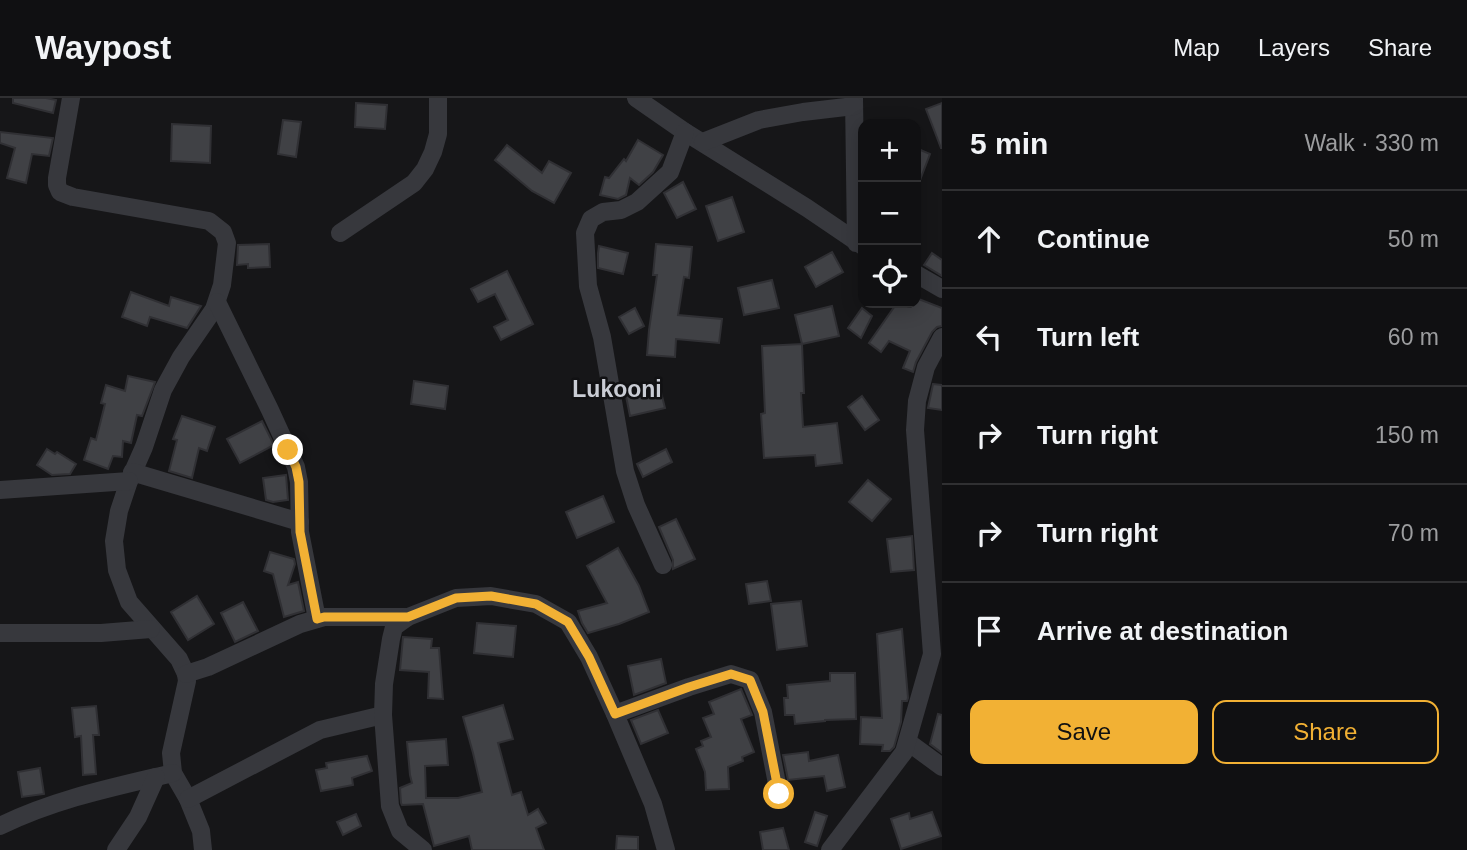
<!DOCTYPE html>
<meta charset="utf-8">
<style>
body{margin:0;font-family:Helvetica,sans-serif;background:#1e1e20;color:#f1f3f6}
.controls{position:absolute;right:21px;top:21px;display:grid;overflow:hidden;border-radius:14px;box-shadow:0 4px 18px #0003}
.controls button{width:63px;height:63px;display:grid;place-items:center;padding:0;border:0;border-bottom:2px solid #303032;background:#101012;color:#f1f3f6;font:35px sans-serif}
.stop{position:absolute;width:21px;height:21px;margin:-16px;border:5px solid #f2b134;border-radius:50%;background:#fff}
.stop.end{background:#f2b134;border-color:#fff;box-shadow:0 2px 7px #0008}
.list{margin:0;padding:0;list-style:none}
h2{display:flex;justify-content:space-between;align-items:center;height:91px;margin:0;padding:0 28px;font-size:30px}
h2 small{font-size:23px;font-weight:400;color:#9c9d9f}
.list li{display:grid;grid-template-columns:46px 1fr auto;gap:21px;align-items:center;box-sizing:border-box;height:98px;padding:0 28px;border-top:2px solid #303032}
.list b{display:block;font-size:26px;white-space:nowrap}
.list em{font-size:23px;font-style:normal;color:#9c9d9f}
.actions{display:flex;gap:14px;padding:21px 28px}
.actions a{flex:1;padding:16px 0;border:2px solid #f2b134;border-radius:14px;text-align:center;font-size:24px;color:#f2b134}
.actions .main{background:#f2b134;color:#111}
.icon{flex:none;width:38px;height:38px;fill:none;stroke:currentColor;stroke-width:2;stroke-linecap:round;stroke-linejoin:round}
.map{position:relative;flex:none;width:942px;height:752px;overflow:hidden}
header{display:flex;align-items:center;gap:42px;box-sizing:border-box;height:98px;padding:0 35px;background:#101012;border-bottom:2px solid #303032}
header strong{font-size:33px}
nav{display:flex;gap:38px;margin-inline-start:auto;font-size:24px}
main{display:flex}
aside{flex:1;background:#101012}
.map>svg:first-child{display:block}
</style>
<header>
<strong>Waypost</strong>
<nav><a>Map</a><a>Layers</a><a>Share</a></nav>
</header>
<main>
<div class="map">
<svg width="942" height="752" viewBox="0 0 942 752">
<rect width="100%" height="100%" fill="#161618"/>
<g fill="#404145" stroke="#303034" stroke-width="2">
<path d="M13,0h33l10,2 -3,13 -40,-10z"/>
<path d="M356,5l31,2 -2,24 -30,-2z"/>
<path d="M942,5v45h-1l-15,-39z"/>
<path d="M283,22l18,2 -5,35 -18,-3z"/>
<path d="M172,26l39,2 -1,37 -39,-2z"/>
<path d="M0,34l53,6 -4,18 -17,-2 -6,29 -19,-5 8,-30 -15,-5z"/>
<path d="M638,42l25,15 -10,17 -14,13 -9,-7 -4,17 -8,4 -18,-4 5,-18 4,1 15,-19 2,2z"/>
<path d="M507,47l35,28 7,-12 22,12 -17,30 -22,-12 -37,-31z"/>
<path d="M916,50l14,6 -13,34 -1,-1z"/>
<path d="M683,84l13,27 -19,9 -13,-25z"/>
<path d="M732,99l12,35 -26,9 -12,-35z"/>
<path d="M269,146l1,23 -22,1v-4l-11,1 1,-20z"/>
<path d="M656,146l36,3 -3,31 -5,-1 -6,38 44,4 -3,24 -43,-4 -1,18 -28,-2 2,-25 8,-55h-4z"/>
<path d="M599,148l29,7 -5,21 -25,-6v-15z"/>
<path d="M832,154l11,20 -27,15 -11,-20z"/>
<path d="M932,155l10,7v16l-18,-11z"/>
<path d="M507,173l26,53 -32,16 -7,-13 14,-7 -13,-26 -17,8 -7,-13z"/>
<path d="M772,182l7,28 -35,7 -6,-27z"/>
<path d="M131,194l38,14 2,-9 30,9 -14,22 -37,-11 -3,9 -25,-9z"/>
<path d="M916,200l26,10v18l-5,1 -5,5 -16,30 -3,10 -10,-4 7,-17 -21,-10 -8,11 -12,-9 28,-40h19z"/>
<path d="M832,208l7,30 -37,8 -7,-29z"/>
<path d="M635,210l9,18 -15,8 -10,-17z"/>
<path d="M862,210l10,8 -11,22 -13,-10z"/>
<path d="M802,246l2,49h-3l2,34 34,-4 5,40 -26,3 -1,-11 -51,3 -3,-44 4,-1 -3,-67z"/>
<path d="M128,278l27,6 -13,34 -5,-1 -6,28 -8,-2 -1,16 -9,-1 -5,13 -24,-9 7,-22 5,2 9,-36 -4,-1 5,-18 19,6z"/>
<path d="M414,283l34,5 -3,23 -34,-5z"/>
<path d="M933,286l9,1v25l-14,-2z"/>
<path d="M660,290l5,20 -35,8 -4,-20z"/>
<path d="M862,298l17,24 -14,10 -17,-23z"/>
<path d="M182,318l33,11 -8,24 -8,-3 -7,30 -23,-7 8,-31 -4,-1z"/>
<path d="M262,323l12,24 -34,18 -13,-24z"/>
<path d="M47,351l8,5 2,-2 19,12 -6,10 -18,1 -15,-10z"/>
<path d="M666,351l6,13 -29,15 -6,-13z"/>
<path d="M286,377l2,25 -15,2 -7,-2 -3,-22z"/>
<path d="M868,382l23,19 -19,22 -23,-19z"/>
<path d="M603,398l11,26 -37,16 -11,-26z"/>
<path d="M676,421l19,40 -22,10v-9l-14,-33z"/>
<path d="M912,438l2,34 -23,2 -4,-33z"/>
<path d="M618,450l21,38 10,26 -30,12 -31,9 -6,-10 -4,-12 29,-8 -20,-37z"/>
<path d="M270,454l24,7 1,5 -7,21 10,-3 6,29 -20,6 -11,-43 -9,-3z"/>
<path d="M767,483l4,20 -22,3 -3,-20z"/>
<path d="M197,498l17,28 -26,16 -17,-28z"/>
<path d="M801,503l6,45 -30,4 -6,-46z"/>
<path d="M243,504l15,29 -23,11 -14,-29z"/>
<path d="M477,525l39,3 -3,31 -39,-4z"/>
<path d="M902,531l6,69 -1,3h-5l-1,21 -7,25 -4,4h-8l1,-6 -23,-1 1,-27 21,1 -5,-84z"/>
<path d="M403,539l29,2 -1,9h8l4,51 -15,-1 1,-26 -29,-2z"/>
<path d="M661,561l5,24 -32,12 -6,-29z"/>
<path d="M830,575h25l1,46 -31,1v1l-30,3 -1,-9h-9l-1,-17h4l-1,-13 43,-4z"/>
<path d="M741,591l11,26 -11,4 13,33 -12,5 1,4 -15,6 1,22 -23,1 -1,-18 -9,-23 7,-3 -2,-5 10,-4 -8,-19 11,-4 -5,-12z"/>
<path d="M503,607l10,34 -15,4 14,52 9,-3 7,23 10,-6 8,14 -10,5 8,22h-72l-3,-14 -35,10 -11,-42 -21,1 -1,-2 -1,-15 12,-5 -2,-8 -3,-33 39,-3 2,26 -23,1 1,32h32l24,-6 -9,-39 -10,-36z"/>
<path d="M96,608l3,29h-6l3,39 -13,1 -2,-39 -6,1 -3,-29z"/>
<path d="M658,612l10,23 -27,11 -10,-24z"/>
<path d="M938,616l4,1v38l-12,-9z"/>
<path d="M808,654l1,9 29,-6 7,32 -18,4 -3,-15 -36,4 -5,-25z"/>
<path d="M367,658l5,15 -20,7 1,7 -32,6 -5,-21 11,-2 -1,-5z"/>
<path d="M40,670l4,26 -22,3 -4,-25z"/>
<path d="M815,714l12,4 -10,30 -12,-4z"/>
<path d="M932,714l9,24 -40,13 -10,-30 18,-6 1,6z"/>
<path d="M356,716l5,12 -18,9 -6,-13z"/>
<path d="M783,730l6,22h-26l-3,-18z"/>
<path d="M617,738l21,1v13h-22z"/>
</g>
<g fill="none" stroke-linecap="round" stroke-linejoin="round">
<g stroke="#37383d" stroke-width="18">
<path d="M71,0l-14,80v7l3,7 13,5 136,24 14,11 4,11 -5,42 -8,24 -33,48 -18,33 -19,57 -15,34 -10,30 -5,30 3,29 12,32 50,57 7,15 1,7 -16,72 2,20 15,26 13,32 2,19"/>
<path d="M636,0l49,34 122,76 56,38"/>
<path d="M854,0l2,145"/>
<path d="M703,44l56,-22 44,-8 51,-6"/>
<path d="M340,135l74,-50 11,-14 8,-17 5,-18v-36"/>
<path d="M916,176l26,15"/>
<path d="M217,204l53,108 26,57 3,15 1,50 17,87"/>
<path d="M132,374l168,50"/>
<path d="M0,392l129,-9"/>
<path d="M663,467l-27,-60 -11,-34 -23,-134 -14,-51 -3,-53 6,-14 12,-7 18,-2 16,-8 33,-30 15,-40"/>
<path d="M0,535h101l50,-4"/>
<path d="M186,576l22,-7 92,-43 24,-7h84"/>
<path d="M615,616l74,-27 42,-13 19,6 13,32 16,82"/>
<path d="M908,644l34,25"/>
<path d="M188,701l132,-69 63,-15"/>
<path d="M0,728c55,-27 114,-39 173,-53"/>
<path d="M116,752l22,-33 18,-40"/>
<path d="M423,752l-23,-19 -10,-25 -7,-91 1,-31 7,-45 3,-12 14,-10 48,-19 35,-2 45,8 32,18 21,35 26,57 38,90 13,46"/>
<path d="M830,752l74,-98 28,-98 -17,-224 2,-29 9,-34 16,-30"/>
</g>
</g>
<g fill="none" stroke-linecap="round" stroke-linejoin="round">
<path stroke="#f2b134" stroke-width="9" d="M288,352l8,17 3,15 1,50 17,87 7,-2h84l48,-19 35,-2 45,8 32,18 21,35 26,57 74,-27 42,-13 19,6 13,32 16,82"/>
</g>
<g text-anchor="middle" stroke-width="5" stroke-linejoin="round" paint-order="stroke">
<g font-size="23" font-weight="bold" fill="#c9ccd4" stroke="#111113">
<text x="617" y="299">Lukooni</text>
</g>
</g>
</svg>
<div class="controls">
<button>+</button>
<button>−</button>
<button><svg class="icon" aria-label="locate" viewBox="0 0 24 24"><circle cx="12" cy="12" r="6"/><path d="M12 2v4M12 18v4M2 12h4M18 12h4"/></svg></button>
</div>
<div class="stop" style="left:779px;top:696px"></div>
<div class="stop end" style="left:288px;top:352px"></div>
</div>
<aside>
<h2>5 min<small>Walk · 330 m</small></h2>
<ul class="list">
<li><svg class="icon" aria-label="ahead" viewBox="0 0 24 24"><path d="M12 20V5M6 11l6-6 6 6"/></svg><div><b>Continue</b></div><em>50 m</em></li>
<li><svg class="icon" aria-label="left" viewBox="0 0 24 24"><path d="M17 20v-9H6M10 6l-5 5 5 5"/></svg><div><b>Turn left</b></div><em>60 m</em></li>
<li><svg class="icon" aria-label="right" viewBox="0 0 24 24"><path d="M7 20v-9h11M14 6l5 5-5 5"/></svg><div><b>Turn right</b></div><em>150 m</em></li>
<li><svg class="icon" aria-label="right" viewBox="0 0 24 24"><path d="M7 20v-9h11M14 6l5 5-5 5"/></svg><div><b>Turn right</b></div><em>70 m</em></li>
<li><svg class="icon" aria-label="arrive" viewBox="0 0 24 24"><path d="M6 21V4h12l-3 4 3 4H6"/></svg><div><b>Arrive at destination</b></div></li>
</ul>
<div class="actions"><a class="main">Save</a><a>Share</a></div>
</aside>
</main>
